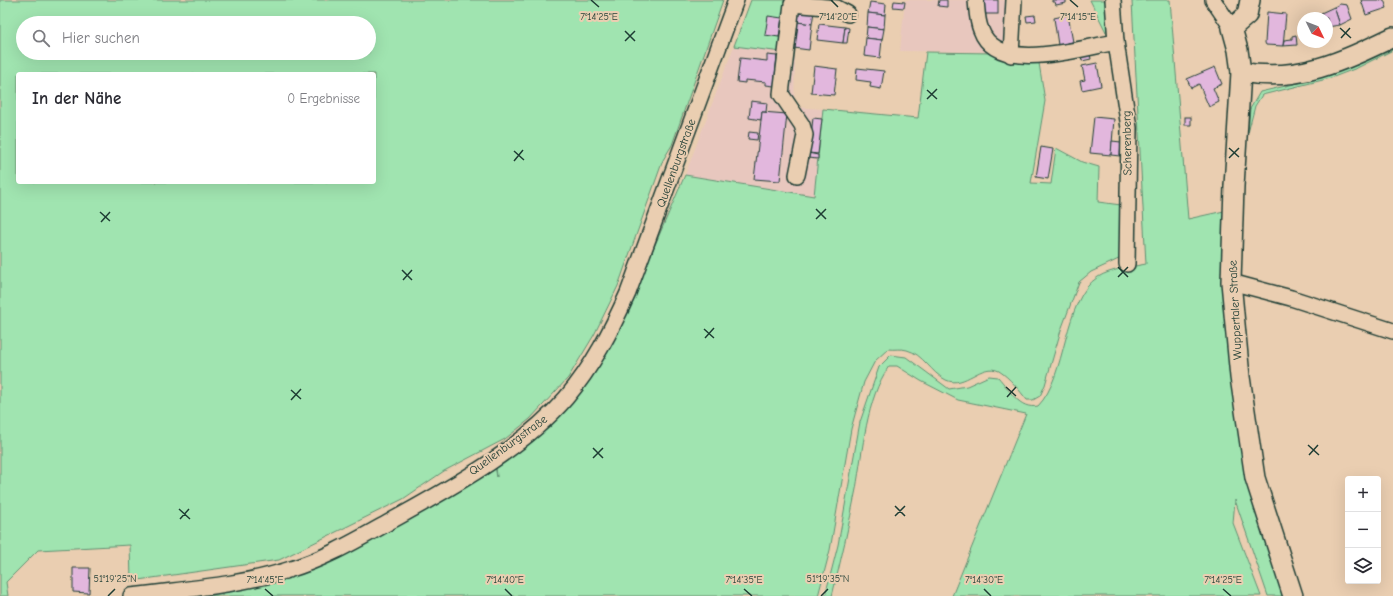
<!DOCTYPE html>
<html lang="de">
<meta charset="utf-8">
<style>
body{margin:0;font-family:"Comic Neue",sans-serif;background:#f2f2f3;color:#2b2b33}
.controls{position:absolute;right:12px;bottom:12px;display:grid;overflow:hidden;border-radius:4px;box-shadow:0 4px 16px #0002}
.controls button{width:36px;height:36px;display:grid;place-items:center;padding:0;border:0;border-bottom:1px solid #e1e1e2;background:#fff;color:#2b2b33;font:20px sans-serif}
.compass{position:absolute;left:1297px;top:12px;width:36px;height:36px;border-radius:50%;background:#fff;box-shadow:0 4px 16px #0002;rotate:133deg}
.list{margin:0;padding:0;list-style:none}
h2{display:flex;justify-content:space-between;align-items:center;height:52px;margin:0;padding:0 16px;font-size:17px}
h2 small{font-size:13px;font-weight:400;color:#7c7c81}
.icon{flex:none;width:22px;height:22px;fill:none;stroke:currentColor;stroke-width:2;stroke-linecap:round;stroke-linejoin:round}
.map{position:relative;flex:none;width:1393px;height:596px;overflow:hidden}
.search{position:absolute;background:#fff;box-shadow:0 4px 16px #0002;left:16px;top:16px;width:360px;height:44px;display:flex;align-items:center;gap:10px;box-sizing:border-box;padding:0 14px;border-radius:22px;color:#7c7c81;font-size:15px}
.panel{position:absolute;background:#fff;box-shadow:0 4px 16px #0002;left:16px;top:72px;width:360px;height:112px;border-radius:4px}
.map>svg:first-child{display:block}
</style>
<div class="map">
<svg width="1393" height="596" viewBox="0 0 1393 596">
<rect width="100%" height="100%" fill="#eaceb1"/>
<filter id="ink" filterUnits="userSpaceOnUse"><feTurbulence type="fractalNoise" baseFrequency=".025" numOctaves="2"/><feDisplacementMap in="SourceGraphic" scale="8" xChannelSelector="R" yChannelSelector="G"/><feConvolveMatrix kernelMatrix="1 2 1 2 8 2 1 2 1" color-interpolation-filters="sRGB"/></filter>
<g filter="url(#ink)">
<g fill="#e8c7be">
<path d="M905,0h106l-3,52 -108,-1z"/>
<path d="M734,46l55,6 6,7 -1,48 29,2 -8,87 -130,-21z"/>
</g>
<g fill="#a0e4b0" stroke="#609072" fill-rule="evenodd">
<path d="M0,0h723l-51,145 -9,15 -45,126 -24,49 -26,43 -38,41 -25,20 -61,32 -41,28 -124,61 -148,21 -1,-36 -92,5 -32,32 2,14h-8zM23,23h346v30h-346zM18,74h356v108h-356z"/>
<path d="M751,0h37l-6,52 -48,-6z"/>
<path d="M1090,0h15l6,34 -2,4z"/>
<path d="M1147,0h23l18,219 36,-8 -1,67 63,318h-18l-33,-96 -2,23 28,73h-309l74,-182 -68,-14 -37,-19 -24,-15h-8c-23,34 -26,83 -33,123 -7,36 -15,71 -24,107h-7l13,-51 22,-123 19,-55 12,-12 15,2 43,32 18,-3 22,-10 9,1c12,13 21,33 40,29 29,-29 25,-107 60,-129 13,-8 33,-10 48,-13l-14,-263z"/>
<path d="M1393,47v3l-36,18 -26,10 -69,17 -7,11 -7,27 2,-24 10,-17 60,-14 24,-8z"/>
<path d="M926,52l67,1 15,6 31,4 6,38 -14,82 20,1 5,-36 26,14 17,5 -1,35 23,3 2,52 -32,15 -12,10 -18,48 -16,55 -5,11 -7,4h-6c-8,-10 -17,-22 -28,-29 -18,-9 -34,18 -53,9 -15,-7 -23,-26 -39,-30 -6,-2 -13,0 -19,-1l-13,12 -11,21 -13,47 -21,121 -12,46h-648l102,-15 223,-115 2,11 -1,-11 54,-41 21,-21 17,-22 33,-58 64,-149 129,21 9,-87 95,9z"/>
</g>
<g fill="#e2b7dd" stroke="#1f3d34">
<path d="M939,0h8v7l-9,-1z"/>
<rect x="983" y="0" width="15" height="14"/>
<path d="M1052,0h14v3l-10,2 -1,-3h-3z"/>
<path d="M1361,0h23l3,8 -21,7z"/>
<path d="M894,1l11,1 -1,6 -11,-1z"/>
<path d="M870,2l16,2 -1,11 -17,-2z"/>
<path d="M1340,4l7,1 5,14 -12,6 -6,-18z"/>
<path d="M1334,7l6,18 -13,2v-9h-4l-2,-5z"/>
<path d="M798,10l16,2 -2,12 -15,-2z"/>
<path d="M1267,12l19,2 -3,32 -17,-1 -1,-2z"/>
<path d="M868,13l17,2 -1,14 -17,-2z"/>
<path d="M1035,15l1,6 -9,1 -1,-6z"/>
<path d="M1068,15l5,27 -15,3 -4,-27z"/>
<path d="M768,16l14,2 -3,19 -14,-2z"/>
<path d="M797,22l15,2 -3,26 -15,-2z"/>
<path d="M819,24l26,3 -2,16 -26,-3z"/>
<path d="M845,27l4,1 -2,15h-4z"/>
<path d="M867,27l17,2 -2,11 -16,-2z"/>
<path d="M1296,35l1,10 -14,1 1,-6 8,-1v-3z"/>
<path d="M866,38l16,2 -2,18 -16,-2z"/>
<path d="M1090,54l1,5 -9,2 -1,-5z"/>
<path d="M767,55l10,1 -3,30 -8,-1v-3l-21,-2v3l-8,-1 3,-24 27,3z"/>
<path d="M1097,63l4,23 -19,4 -2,-9 5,-1 -3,-14z"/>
<path d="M814,66l23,3 -3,26 -23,-2z"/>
<path d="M1215,67l7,17 -9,4 6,14 -10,5 -10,-23 -8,4 -4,-9z"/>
<path d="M857,68l27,3 -3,18 -11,-2 1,-5 -15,-2z"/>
<path d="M751,101l16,2 -1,9h-4l-1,8 -12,-2z"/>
<path d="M762,112l25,2 -7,67 -26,-2z"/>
<path d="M1094,117l20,2 -3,36 -21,-2z"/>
<rect x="1185" y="117" width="6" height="8"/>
<path d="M813,118l9,1 -4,35 -9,-1z"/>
<path d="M749,132l9,1 -1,7 -9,-1z"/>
<path d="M1112,141l9,1 -1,14 -9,-1z"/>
<path d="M1041,147l12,2 -5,30 -12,-2z"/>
<path d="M808,153l10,2v4l-11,-1z"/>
<path d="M73,568h17l-1,25 -16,-1z"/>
</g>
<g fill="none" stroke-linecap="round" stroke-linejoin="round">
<defs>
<g id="minor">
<path d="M976,0c1,10 1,21 5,30 16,45 100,18 135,12"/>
<path d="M1113,0l3,42 13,86 -2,136"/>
<path d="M1213,0l19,28"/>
<path d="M1011,55l3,-55"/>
<path d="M797,175l8,-40 -3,-10 -21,-31 11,-90 45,4 11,6"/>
<path d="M1231,282l60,16 102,33"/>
<path d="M131,596c52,-7 107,-10 157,-26 37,-11 69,-30 103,-49 59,-33 130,-71 175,-123 27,-32 45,-67 62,-105l108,-293"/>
</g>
<g id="major">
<path d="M1250,0l-3,15 -15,13 6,22 3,22 -7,114 -3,96 9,95 15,101 38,118"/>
<path d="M1241,72c57,11 102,-11 152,-35"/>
</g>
</defs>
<use href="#minor" stroke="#1f3d34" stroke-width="18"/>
<use href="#major" stroke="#1f3d34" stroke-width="22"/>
<use href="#minor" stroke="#eaceb1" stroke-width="15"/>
<use href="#major" stroke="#eaceb1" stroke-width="19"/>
</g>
</g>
<path fill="none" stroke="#1f3d34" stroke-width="1.5" d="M591,0l8,7M831,0l7,7M1070,0l8,7M1340,28l11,10M625,31l10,10M1341,38l9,-10M625,41l10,-10M927,90l10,9M927,99l10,-10M1229,148l10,9M514,151l10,9M1229,158l10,-10M514,161l9,-11M816,209l10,10M100,212l10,9M816,219l10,-10M101,222l9,-10M1118,267l10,10M402,270l10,10M1118,277l10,-10M403,280l9,-10M704,329l10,9M705,338l9,-10M1006,387l10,9M291,390l10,9M1007,397l9,-10M291,400l10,-11M1308,445l11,10M593,448l10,10M1309,455l9,-10M593,458l10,-10M895,506l10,10M179,509l11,10M895,516l10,-10M180,519l9,-10M265,589l8,7M505,589l7,7M744,589l8,7M984,589l7,7M1223,589l8,7M108,596l7,-7M821,596l7,-7"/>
<g text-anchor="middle" stroke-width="4" stroke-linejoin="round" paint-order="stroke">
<g font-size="12" fill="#1f3d34" stroke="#eaceb1">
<text transform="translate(1127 143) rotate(-91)" y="4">Scherenberg</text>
<text transform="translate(676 163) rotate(-70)" y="4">Quellenburgstraße</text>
<text transform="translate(1235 310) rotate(-93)" y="4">Wuppertaler Straße</text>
<text transform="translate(508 445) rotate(-36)" y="4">Quellenburgstraße</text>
</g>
</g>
<g font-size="10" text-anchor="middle" fill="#1f3d34" stroke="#eaceb1" stroke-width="4" stroke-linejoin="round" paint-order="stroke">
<text x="599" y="20">7°14'25"E</text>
<text x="838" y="20">7°14'20"E</text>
<text x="1078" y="20">7°14'15"E</text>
<text x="115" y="582">51°19'25"N</text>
<text x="828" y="582">51°19'35"N</text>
<text x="265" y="583">7°14'45"E</text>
<text x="505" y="583">7°14'40"E</text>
<text x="744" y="583">7°14'35"E</text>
<text x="984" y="583">7°14'30"E</text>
<text x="1223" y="583">7°14'25"E</text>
</g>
</svg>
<div class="controls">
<button>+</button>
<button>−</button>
<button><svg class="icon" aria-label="layers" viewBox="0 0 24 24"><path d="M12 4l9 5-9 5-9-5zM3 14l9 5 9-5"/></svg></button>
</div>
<svg class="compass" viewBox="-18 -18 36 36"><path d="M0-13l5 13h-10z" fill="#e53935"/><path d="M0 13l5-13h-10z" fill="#7c7c81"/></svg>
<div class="search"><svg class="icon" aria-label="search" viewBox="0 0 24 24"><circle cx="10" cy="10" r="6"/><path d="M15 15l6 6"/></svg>Hier suchen</div>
<section class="panel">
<h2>In der Nähe<small>0 Ergebnisse</small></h2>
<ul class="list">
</ul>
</section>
</div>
